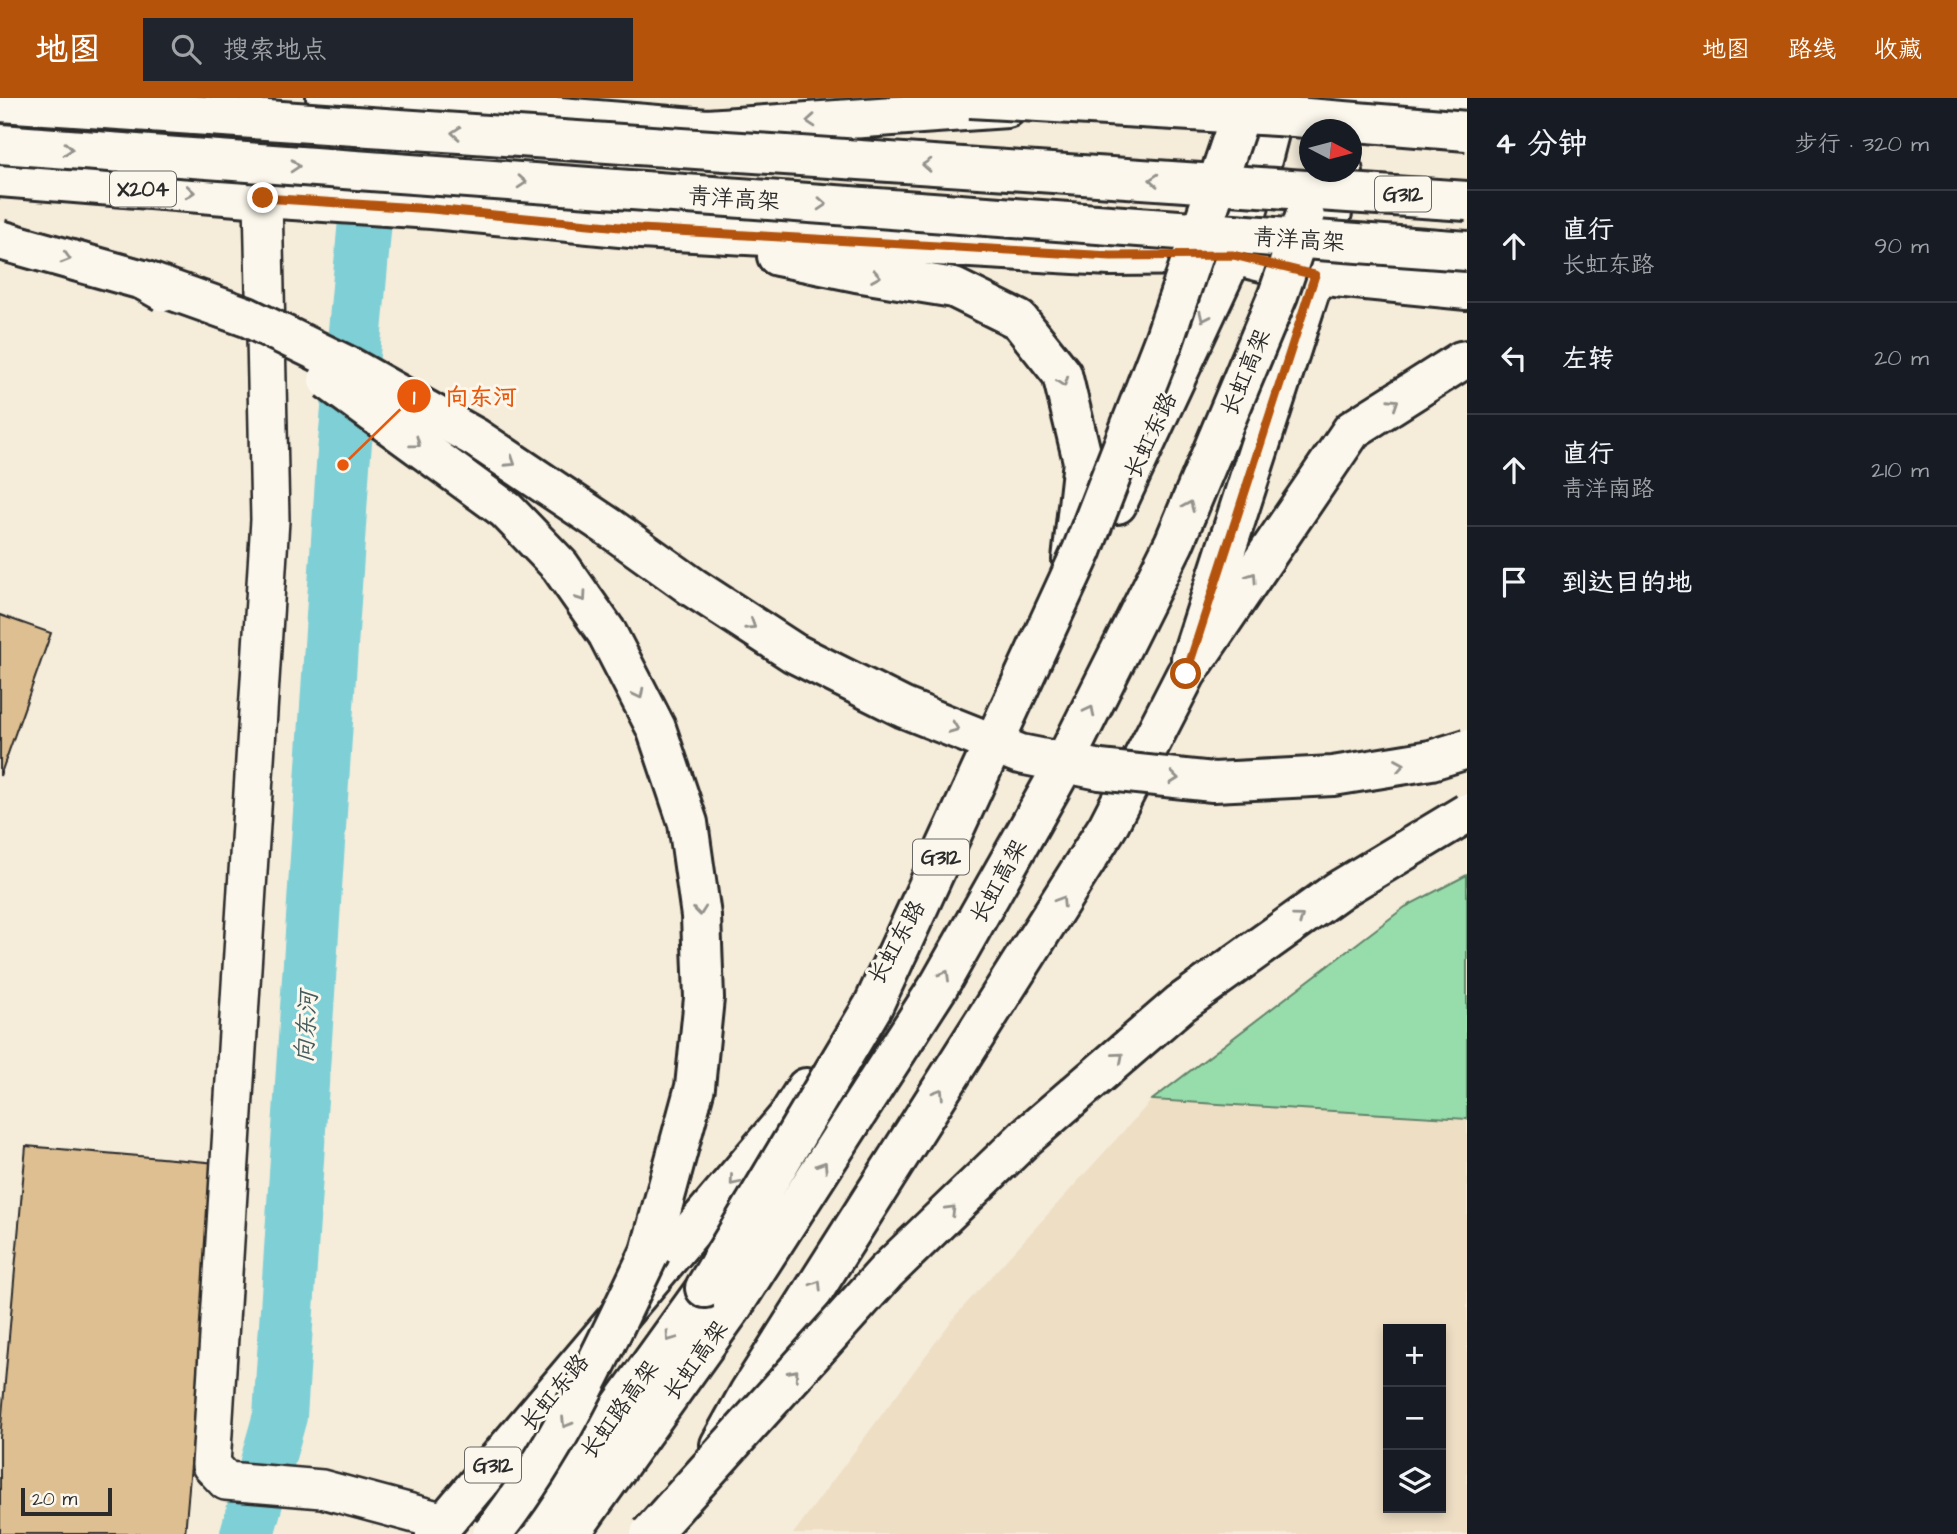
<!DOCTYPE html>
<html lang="zh">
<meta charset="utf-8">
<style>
body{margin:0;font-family:"Architects Daughter","LXGW WenKai TC",sans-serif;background:#20242c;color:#f1f3f6}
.controls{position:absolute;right:21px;bottom:21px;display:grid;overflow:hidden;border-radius:0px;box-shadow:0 4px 10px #0003}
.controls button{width:63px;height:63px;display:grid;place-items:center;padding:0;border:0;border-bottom:2px solid #363941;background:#171b24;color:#f1f3f6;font:35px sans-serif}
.compass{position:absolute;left:1299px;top:21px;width:63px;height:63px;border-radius:50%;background:#171b24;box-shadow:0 4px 10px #0003;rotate:96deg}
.scale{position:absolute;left:21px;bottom:18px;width:91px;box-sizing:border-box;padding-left:7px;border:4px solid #2b2b2b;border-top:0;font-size:19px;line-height:24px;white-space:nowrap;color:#2b2b2b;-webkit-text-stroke:5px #fbf7ec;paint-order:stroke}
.stop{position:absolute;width:21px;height:21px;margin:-16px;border:5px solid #b45309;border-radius:50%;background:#fff}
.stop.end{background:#b45309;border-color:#fff;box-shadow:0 2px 7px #0008}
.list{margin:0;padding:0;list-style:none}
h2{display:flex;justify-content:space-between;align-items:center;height:91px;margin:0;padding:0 28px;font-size:30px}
h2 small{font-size:23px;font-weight:400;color:#9ea1a6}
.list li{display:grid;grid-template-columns:46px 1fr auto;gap:21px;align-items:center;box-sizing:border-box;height:112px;padding:0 28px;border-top:2px solid #363941}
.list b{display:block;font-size:26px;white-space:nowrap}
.list p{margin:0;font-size:23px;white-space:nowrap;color:#9ea1a6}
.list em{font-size:23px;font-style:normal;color:#9ea1a6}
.icon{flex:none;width:38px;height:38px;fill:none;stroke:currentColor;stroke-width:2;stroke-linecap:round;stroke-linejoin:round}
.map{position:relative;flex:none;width:1467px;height:1436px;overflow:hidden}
header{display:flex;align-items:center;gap:42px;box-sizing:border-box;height:98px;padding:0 35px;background:#b45309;color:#fff}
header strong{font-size:33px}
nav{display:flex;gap:38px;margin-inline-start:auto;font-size:24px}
.search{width:490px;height:63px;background:#20242c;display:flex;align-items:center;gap:18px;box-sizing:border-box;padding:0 24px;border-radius:0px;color:#9ea1a6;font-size:26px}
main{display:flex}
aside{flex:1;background:#171b24}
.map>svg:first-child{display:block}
</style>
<header>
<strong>地图</strong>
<div class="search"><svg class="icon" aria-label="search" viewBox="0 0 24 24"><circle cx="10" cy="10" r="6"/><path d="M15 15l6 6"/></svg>搜索地点</div>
<nav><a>地图</a><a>路线</a><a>收藏</a></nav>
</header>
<main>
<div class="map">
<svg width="1467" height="1436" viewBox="0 0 1467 1436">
<rect width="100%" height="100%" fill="#f5ecda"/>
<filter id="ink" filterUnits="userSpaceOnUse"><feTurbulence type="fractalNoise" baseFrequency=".0143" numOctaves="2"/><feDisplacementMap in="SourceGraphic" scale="14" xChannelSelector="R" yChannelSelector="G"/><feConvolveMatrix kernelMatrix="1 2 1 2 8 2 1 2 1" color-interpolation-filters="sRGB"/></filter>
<g filter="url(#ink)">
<path fill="#eedec4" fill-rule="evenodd" d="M1152,1002l315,19v415h-674l163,-219zM1388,1231h53v179h-53z"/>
<path fill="#97ddab" stroke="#61846b" stroke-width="2" d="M1467,777v244l-315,-19 253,-193z"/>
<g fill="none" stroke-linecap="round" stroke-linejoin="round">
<path stroke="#7ecfd6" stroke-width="54" d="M247,1436l33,-118 63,-951 33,-367"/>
</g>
<g fill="#ddbf91" stroke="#2b2b2b" stroke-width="2">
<path d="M0,517l51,18 -51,143z"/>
<path d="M26,1048l191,17 -32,371h-185v-96z"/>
</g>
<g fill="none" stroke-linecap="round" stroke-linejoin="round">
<defs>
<path id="minor" d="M263,100l7,322 -59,945 15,16 96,8 123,33"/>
<g id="primary">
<path d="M326,0l381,31 300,-21"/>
<path d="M1287,2l180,4"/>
<path d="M0,79l263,21 169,11 209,20 469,27 113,-1"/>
<path d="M1255,89l23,-89"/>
<path d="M1233,157l82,20 152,15"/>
<path d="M777,158l79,16 98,16 65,32 43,54 21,87 -11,99"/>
<path d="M1191,560l124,-383 28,-103"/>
</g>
<g id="trunk">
<path d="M1117,406l116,-249 22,-68 32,2"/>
<path d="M607,535l49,95 32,95 13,93 3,82 -9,89 -45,165"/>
<path d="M720,1347l29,-52 359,-567 78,-152 166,-244 109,-69 6,-1"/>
<path d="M435,1436l352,-416 19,-30"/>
<path d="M525,1436l36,-45 149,-207"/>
<path d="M570,1436l163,-228"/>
</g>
</defs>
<use href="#minor" stroke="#2b2b2b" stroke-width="42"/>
<use href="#primary" stroke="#2b2b2b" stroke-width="44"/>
<use href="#trunk" stroke="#2b2b2b" stroke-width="44"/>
<use href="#minor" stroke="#fbf7ec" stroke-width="37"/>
<use href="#primary" stroke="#fbf7ec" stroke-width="38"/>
<use href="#trunk" stroke="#fbf7ec" stroke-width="38"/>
<defs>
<g id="trunk-bridge">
<path d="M970,0l324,19 173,14"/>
<path d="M0,4l1467,99"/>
<path d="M0,46l1467,107"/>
<path d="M0,142l143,40 21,12"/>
<path d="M143,182l104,37 101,49 128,72 133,89 85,61 100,65 110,55 116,46 80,16 113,12 120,-6 98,-16 36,-11"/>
<path d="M328,282l178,130 54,56 47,67"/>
<path d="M710,1184l-5,6 168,-282 209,-455 82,-211 82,-242"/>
<path d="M733,1208l207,-322 117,-207 117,-234 104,-248 27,-78"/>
<path d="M492,1436c68,-86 111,-184 158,-282"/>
<path d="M650,1436l236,-262 141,-136 153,-132 159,-114 128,-77"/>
</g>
</defs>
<use href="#trunk-bridge" stroke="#2b2b2b" stroke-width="44" stroke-linecap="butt"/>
<use href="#trunk-bridge" stroke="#fbf7ec" stroke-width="38"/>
</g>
<defs><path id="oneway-chevron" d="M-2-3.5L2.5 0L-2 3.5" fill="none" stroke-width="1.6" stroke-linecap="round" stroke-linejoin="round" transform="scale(1.75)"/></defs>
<g stroke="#93918c">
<use href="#oneway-chevron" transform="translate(811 23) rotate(176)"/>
<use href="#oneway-chevron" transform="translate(456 35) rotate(-176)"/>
<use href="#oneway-chevron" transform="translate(68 51) rotate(4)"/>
<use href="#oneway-chevron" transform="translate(927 67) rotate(-176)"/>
<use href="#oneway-chevron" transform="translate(295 68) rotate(4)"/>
<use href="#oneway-chevron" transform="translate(1154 82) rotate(-176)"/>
<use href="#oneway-chevron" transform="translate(522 84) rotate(4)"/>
<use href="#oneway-chevron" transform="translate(190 94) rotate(5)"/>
<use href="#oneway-chevron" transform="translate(822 106) rotate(4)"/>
<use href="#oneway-chevron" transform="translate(66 160) rotate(16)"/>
<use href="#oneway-chevron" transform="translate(876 178) rotate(9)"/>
<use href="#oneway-chevron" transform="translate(1204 219) rotate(115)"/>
<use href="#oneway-chevron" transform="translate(1063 284) rotate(72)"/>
<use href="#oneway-chevron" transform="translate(1394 305) rotate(-33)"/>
<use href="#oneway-chevron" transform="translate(416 345) rotate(36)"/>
<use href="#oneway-chevron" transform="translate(511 364) rotate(33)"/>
<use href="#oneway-chevron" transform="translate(1189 408) rotate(-67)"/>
<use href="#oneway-chevron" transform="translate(1252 479) rotate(-56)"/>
<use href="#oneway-chevron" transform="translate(582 499) rotate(55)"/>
<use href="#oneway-chevron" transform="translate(751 527) rotate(33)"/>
<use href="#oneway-chevron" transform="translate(639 596) rotate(63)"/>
<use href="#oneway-chevron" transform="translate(1090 613) rotate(-63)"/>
<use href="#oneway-chevron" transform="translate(954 630) rotate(21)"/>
<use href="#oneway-chevron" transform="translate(1400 667) rotate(-10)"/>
<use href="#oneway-chevron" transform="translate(1174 680) rotate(6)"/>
<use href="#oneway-chevron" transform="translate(1061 803) rotate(-58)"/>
<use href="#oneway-chevron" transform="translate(700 813) rotate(84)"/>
<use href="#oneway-chevron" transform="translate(1299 820) rotate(-36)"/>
<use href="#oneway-chevron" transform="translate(945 877) rotate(-60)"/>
<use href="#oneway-chevron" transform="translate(1119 959) rotate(-41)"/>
<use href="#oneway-chevron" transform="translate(939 995) rotate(-58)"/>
<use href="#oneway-chevron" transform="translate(823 1068) rotate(-57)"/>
<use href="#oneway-chevron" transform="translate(734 1083) rotate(130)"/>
<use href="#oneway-chevron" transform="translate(951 1112) rotate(-44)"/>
<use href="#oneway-chevron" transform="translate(817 1187) rotate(-58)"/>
<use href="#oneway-chevron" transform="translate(670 1239) rotate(126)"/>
<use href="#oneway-chevron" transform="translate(794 1276) rotate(-48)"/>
<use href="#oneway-chevron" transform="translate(566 1325) rotate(121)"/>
</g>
</g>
<g fill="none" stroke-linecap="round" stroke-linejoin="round" filter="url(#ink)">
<path stroke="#b45309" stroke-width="9" d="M263,100l169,11 209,20 470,27 122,-1 82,20 -129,399"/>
</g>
<g text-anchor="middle" stroke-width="6" stroke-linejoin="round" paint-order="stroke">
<g fill="#fbf7ec" stroke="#696865" stroke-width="2">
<rect x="110" y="73.5" width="66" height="35" rx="5"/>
<rect x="1375" y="78.5" width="56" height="35" rx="5"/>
<rect x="913" y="741.5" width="56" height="35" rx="5"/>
<rect x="465" y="1349.5" width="56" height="35" rx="5"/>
</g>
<g font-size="21" font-weight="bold" fill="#2b2b2b">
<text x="143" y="98">X204</text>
<text x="1403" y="103">G312</text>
<text x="941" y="766">G312</text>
<text x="493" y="1374">G312</text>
</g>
<g font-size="23" fill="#2b2b2b" stroke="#fbf7ec">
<text transform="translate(734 100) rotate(4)" y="8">青洋高架</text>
<text transform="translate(1299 141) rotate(4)" y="8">青洋高架</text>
<text transform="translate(1245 274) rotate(-67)" y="8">长虹高架</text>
<text transform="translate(1150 337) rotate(-65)" y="8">长虹东路</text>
<text transform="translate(998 783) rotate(-61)" y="8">长虹高架</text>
<text transform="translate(896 844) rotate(-61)" y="8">长虹东路</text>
<text transform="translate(695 1262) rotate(-54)" y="8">长虹高架</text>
<text transform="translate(554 1294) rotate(-50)" y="8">长虹东路</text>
<text transform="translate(619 1311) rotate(-54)" y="8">长虹路高架</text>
</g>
<g font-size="24" font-style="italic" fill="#445c5e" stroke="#fbf7ec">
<text transform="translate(306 929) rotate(-86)" y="8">向东河</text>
</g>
</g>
<path fill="none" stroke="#e8590c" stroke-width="2.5" d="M343 367L414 298"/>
<g fill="#e8590c" stroke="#fbf7ec" stroke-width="2.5">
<circle cx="343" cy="367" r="7"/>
<circle cx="414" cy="298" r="18"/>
</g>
<g font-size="21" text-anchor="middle" font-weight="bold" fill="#fff">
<text x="414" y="306">1</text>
</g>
<g font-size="24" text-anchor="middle" font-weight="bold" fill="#e8590c" stroke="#fbf7ec" stroke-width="6" stroke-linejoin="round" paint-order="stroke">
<text x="481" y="307">向东河</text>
</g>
</svg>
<div class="controls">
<button>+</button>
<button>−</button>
<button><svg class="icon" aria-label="layers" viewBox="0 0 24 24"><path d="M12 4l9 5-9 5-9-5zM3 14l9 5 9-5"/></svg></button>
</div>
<svg class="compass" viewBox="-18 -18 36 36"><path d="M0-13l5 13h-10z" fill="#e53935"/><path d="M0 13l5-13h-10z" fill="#9ea1a6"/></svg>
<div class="scale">20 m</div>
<div class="stop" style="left:1186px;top:576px"></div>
<div class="stop end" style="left:263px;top:100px"></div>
</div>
<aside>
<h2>4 分钟<small>步行 · 320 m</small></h2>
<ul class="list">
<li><svg class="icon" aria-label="ahead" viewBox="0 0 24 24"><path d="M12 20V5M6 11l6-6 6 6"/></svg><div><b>直行</b><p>长虹东路</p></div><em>90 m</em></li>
<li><svg class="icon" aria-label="left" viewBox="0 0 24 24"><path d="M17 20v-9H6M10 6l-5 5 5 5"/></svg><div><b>左转</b></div><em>20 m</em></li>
<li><svg class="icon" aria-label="ahead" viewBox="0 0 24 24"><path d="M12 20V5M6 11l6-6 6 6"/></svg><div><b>直行</b><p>青洋南路</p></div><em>210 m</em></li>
<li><svg class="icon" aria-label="arrive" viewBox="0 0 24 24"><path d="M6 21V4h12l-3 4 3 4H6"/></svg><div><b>到达目的地</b></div></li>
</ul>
</aside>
</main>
